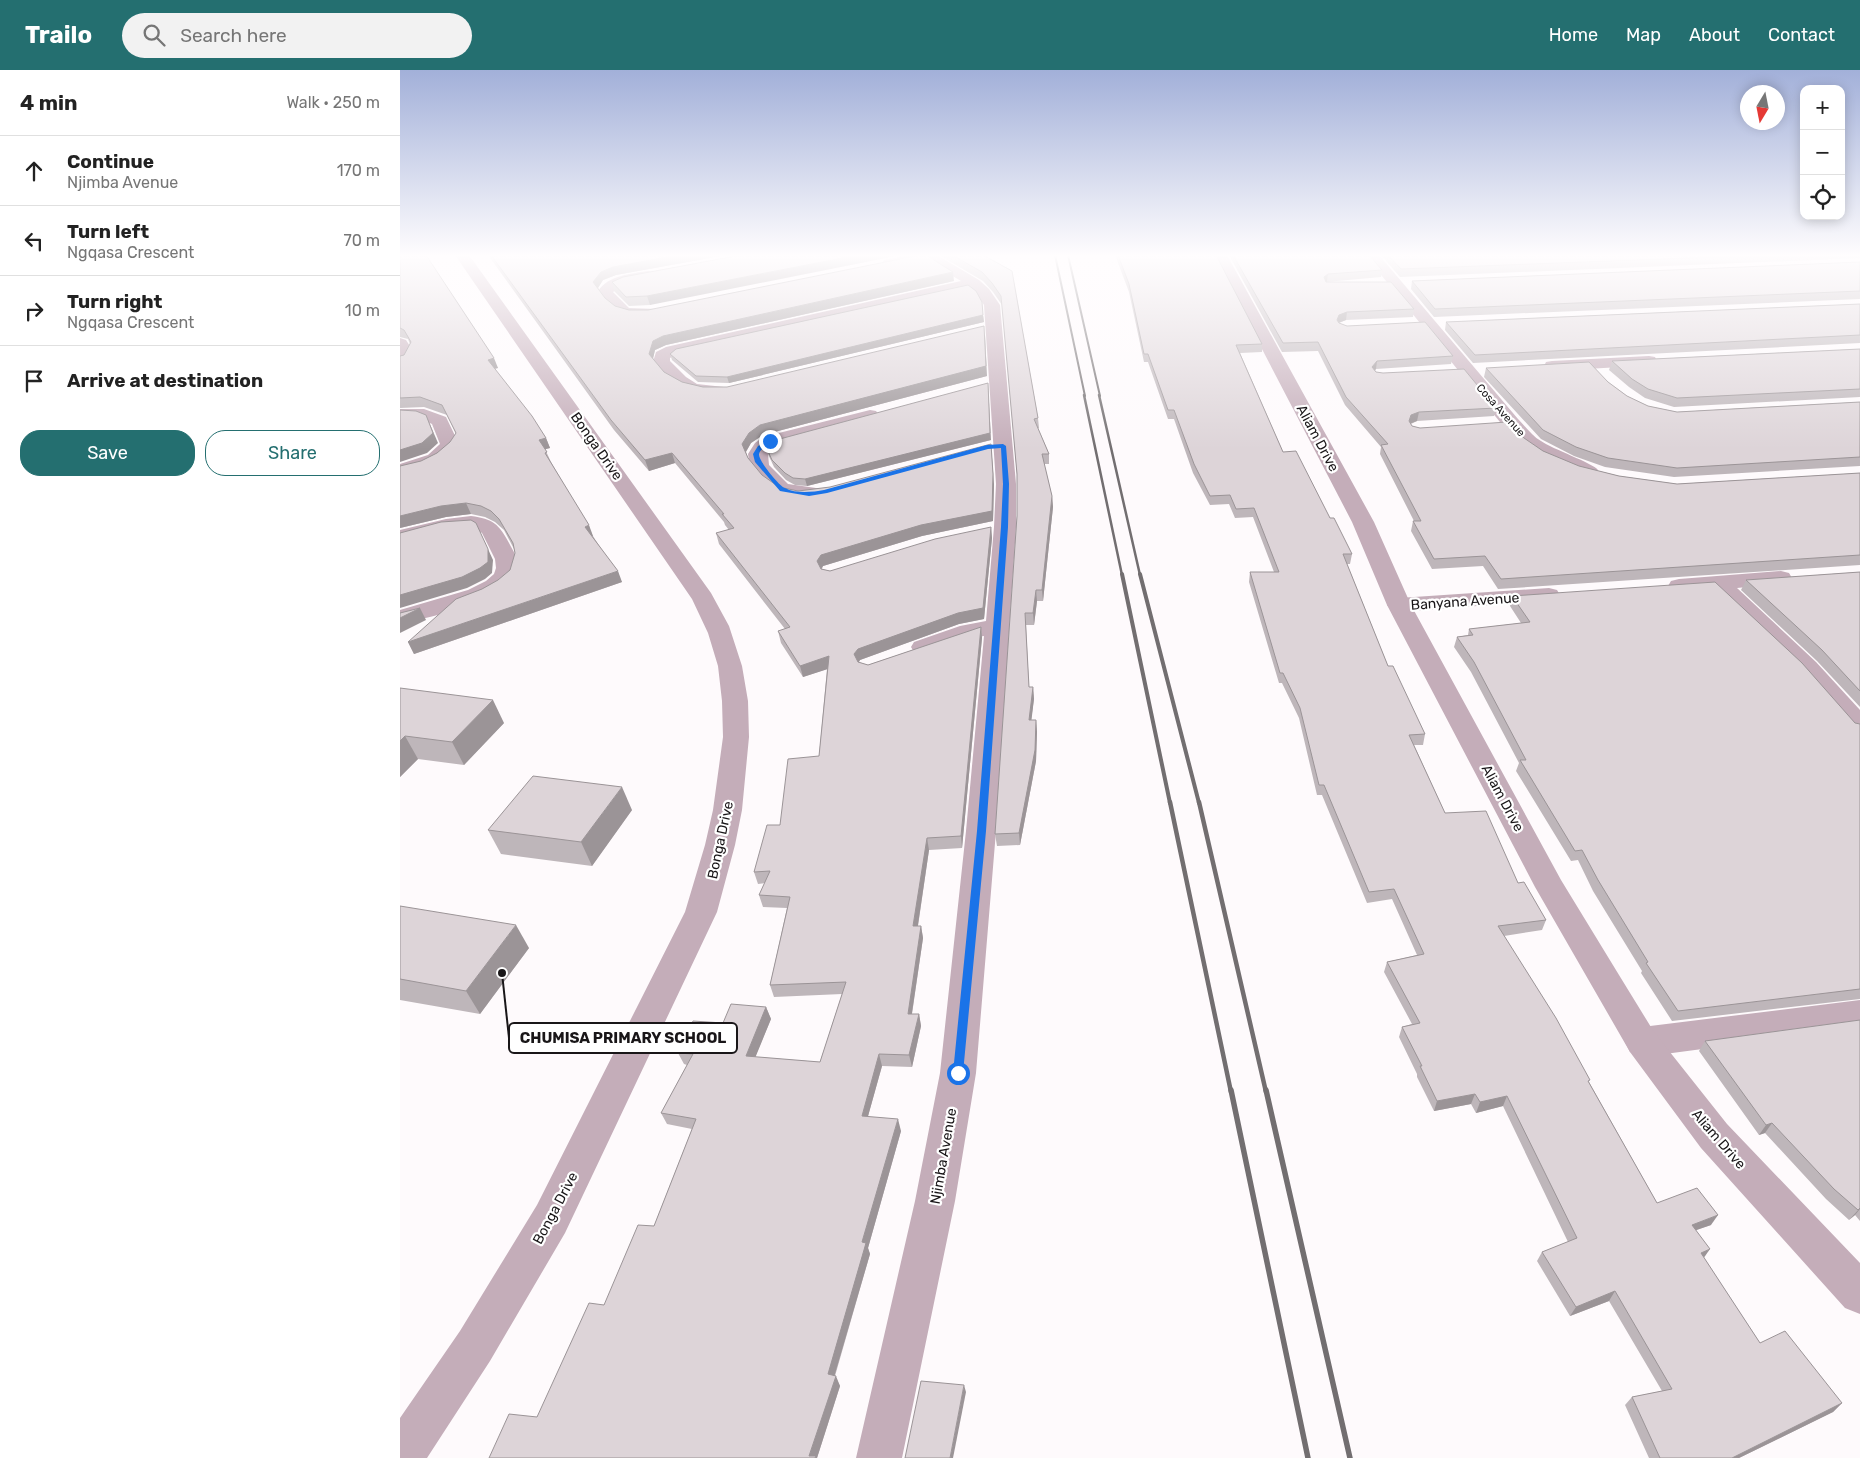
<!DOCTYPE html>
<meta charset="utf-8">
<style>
body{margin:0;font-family:Rubik,sans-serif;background:#f2f2f2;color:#222}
.controls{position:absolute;right:15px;top:15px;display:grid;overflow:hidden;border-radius:10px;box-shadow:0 2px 12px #0003}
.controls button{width:45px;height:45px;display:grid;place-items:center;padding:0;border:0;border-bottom:1px solid #e0e0e0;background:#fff;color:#222;font:25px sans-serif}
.compass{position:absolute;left:1340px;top:15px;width:45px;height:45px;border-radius:50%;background:#fff;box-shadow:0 2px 12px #0003;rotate:190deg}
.stop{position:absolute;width:15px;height:15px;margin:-11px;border:4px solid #1a73e8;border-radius:50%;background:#fff}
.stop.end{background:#1a73e8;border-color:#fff;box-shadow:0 1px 5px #0008}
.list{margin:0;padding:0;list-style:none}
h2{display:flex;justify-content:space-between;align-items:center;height:65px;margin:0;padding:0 20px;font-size:21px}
h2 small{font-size:16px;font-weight:400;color:#767676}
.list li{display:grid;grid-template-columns:32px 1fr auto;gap:15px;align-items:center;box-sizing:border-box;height:70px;padding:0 20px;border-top:1px solid #e0e0e0}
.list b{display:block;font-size:19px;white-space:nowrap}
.list p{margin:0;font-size:16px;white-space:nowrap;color:#767676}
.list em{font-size:16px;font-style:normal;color:#767676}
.actions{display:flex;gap:10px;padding:15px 20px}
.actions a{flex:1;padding:11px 0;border:1px solid #246f70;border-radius:20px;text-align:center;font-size:18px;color:#246f70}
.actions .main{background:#246f70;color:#fff}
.icon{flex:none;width:28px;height:28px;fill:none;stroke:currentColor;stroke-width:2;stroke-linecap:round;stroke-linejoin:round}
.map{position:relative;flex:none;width:1460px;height:1388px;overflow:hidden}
header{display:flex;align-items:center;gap:30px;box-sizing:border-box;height:70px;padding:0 25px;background:#246f70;color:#fff}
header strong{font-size:24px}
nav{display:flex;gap:28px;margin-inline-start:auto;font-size:18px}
.search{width:350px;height:45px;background:#f2f2f2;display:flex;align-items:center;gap:12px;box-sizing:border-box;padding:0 18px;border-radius:28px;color:#767676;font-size:19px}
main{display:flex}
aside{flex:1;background:#fff}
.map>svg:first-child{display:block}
</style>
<header>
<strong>Trailo</strong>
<div class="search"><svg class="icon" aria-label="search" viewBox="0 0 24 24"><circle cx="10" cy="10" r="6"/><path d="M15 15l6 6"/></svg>Search here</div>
<nav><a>Home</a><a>Map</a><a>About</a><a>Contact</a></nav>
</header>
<main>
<aside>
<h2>4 min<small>Walk · 250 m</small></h2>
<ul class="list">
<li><svg class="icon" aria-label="ahead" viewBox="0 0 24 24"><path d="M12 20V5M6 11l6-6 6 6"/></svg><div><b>Continue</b><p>Njimba Avenue</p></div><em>170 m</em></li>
<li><svg class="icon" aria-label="left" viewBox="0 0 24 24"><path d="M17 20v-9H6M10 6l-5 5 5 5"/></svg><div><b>Turn left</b><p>Ngqasa Crescent</p></div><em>70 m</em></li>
<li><svg class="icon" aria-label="right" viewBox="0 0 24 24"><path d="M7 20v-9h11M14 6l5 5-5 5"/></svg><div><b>Turn right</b><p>Ngqasa Crescent</p></div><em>10 m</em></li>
<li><svg class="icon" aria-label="arrive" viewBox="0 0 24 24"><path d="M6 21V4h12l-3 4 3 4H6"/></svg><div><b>Arrive at destination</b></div></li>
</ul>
<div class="actions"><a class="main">Save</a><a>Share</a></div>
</aside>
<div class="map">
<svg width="1460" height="1388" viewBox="0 0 1460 1388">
<rect width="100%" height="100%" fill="#fefafc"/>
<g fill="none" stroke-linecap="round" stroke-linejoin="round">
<g fill="#c4adb9" fill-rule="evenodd">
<path d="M509,185h28l42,25 10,9 11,16 16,179v43l-20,304 -20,242 -21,128 -53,257h-46l59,-257 25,-128 26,-242 18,-195c-21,3 -49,21 -70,16l-3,-5 3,-5 46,-16 26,-5 8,-94 2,-43 -12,-179 -6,-10 -7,-7 -294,66 -7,4v3l16,16 11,7 27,3 3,4 -3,4c-29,7 -55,-10 -71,-33l3,-10 10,-5 295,-66 -35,-21 -37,7 -5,-1 -2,-3 2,-3z"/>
<path d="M965,185h14l139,164c7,7 14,17 23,22 11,8 52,22 57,29l-3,4c-17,4 -54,-15 -68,-25 -9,-6 -15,-15 -23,-22z"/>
<path d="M248,201l5,1 2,3 -2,3 -29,7 -11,7 16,16 28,1 3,3 -3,3c-30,8 -42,1 -59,-24 11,-16 32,-17 50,-20z"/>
<path d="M0,268l6,2 7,11 -7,13 -6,1z"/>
<path d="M1249,286l6,1 2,4 -2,4 -103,6 -6,-1 -2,-4 2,-4 6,-1z"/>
<path d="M0,339h24l22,8 13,27c-14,21 -35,27 -59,32v-12l28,-9 12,-11 -8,-20 -11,-5h-21z"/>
<path d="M470,340l6,1 3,4 -3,4 -99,26 -9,9 1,11 19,19 35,5 3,4 -3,4 -7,2 -41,-5 -25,-28 -2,-12 7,-11 8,-6z"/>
<path d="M71,446c22,3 28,8 38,27 4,8 10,16 9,25 -4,34 -91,49 -118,56v-14l68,-20 18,-9 8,-7 2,-6 -1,-9 -13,-26 -6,-4 -30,2 -46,12v-13l46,-11z"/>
<path d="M1381,501l8,2 3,5 -3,5 -52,5 79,74 44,48v25l-9,-3 -53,-60 -86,-82 -33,3 -8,-2 -3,-5 3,-5 8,-2z"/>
<path d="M1149,518l8,2 3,5 -3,5 -158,12 -8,-2 -4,-5 4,-5 8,-2z"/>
<path d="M1460,930v28l-218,29 -12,-5 -5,-10 5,-10 12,-5z"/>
</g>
<g fill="#c4adb9" fill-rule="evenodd">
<path d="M55,185h14l242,338 18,33 13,40 6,35 1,36 -7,73 -7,35 -18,67 -152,321 -75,128 -63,97h-27v-40l60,-87 77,-126 148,-293 20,-67 8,-35 10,-73 -1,-36 -4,-35 -10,-33 -16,-34z"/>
<path d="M813,185h14l147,267 37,83 150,275 58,95 35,57 73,92 133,139v51l-15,-6 -144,-160 -71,-96 -95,-165 -148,-282 -35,-83z"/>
</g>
<g stroke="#726e70" stroke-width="2">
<path d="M655,185l30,141"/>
<path d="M668,185l32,141"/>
</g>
<g stroke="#726e70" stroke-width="2.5">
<path d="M684,325l38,180"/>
<path d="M699,325l41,180"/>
</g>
<g stroke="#726e70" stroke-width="4">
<path d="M722,504l48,229"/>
<path d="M740,504l59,229"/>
</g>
<g stroke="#726e70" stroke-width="4.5">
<path d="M770,732l61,290"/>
<path d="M799,732l67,290"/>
</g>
<g stroke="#726e70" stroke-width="5.5">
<path d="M831,1020l77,368"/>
<path d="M866,1020l84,368"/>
</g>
</g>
<g fill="#beb6ba">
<path d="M0,185l98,113 -3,1 51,69 4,10 -5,1 6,13 42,74 29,46 -208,72 -6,-12 74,-53 16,-9 12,-10 5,-17 -1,-4 -10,-19 -9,-8 -10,-5 -14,-3 -25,3 -46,11v-62l21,-5 16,-8 13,-11 6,-8 -9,-19 -23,-8 -24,1v-52l4,-1 6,-11 -2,-5 -8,-2z"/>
<path d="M88,185h238l-110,20 -13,5 -5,8 7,10 10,8 14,4h19l306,-29 -288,64 -11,5 -2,8 11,14 18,10 21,5h24l260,-11 -224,59 -12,8 -5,9 2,6 14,17 17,12 19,4 196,-7 -1,37 -71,15 -99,30 -1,3 8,2 161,-44 1,11 -8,81 -25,5 -99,36 -1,2 9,3 113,-38 1,11 -20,210 -33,2 -11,76h3l2,12 -11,76h7l2,12 -9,41 -30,-1 -14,50 33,15 -33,117 2,6 -35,122 5,10 -23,72h-328l48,-41 67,-112 50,-79 38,-97 -25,-5 -6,-11 26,-48 -3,-1 -6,-11 45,-30 43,-16 5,12 -16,38 65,5 22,-68 -68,3 -4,-12 17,-77 -24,-1 -4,-12 6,-12 -7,1 -4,-12 65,-116 8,-87 -24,8 -22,-34 -3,-12 7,-2 -66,-85 -3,-11 13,-3 -4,-5 -1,-3 -49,-59 -26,8 -35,-41z"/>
<path d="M341,185l-91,50 -21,1 -15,-15 -2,-9z"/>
<path d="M539,185h44l29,16 26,147 1,10h-1l11,26v10h-5l8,32 1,11 -10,94h-6l-3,24h-8l3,62h4l1,12 -3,21h5l1,12 -1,29 -16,84 -23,1 -2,-12 22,-318v-41l-15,-170 -9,-13 -10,-11z"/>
<path d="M715,185h101l46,89v8l-22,1 43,99 47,66 22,36 -2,10h-3l41,102 37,68 -2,11h-9l31,68 73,70 28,37 -4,10 -38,6 85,146 68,121 54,22 -15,5 8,28 56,85 82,60 -9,9 -94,46h-90l-24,-53 7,-8 30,-6 -53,-90 -39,15 -33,-55 5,-9 26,-10 -65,-136 -27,7 -5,-9 -37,7 -17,-34v-3l-18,-37 3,-10 10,-3 -28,-52 3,-10 30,-7 -25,-56 -25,4 -45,-108h-5l-18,-77 -17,-35h-3l-30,-101 1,-10h24l-21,-55 -18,1 -6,-14 -19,1 -17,-32 -19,-54h-6l-20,-57h-4l-15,-70z"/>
<path d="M829,185h140l13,15 -1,7 -55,5 88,27 -1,8 -67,3 -7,3 8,3 106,30 -2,8 -75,5 -1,1 1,2 120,36 -2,8 -77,5 -6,3 1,2 8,2 104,10 19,13 36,15 40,10 58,8 183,-11v92l-362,24 -15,-23 -51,3 -21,-38 2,-10h1l-34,-67 1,-7 -36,-42 -27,-54 -36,1z"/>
<path d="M981,185h479v3l-460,19z"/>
<path d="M1460,192v37l-426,18 -23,-28 1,-8z"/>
<path d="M1460,234v39l-387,20 -28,-33 1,-8z"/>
<path d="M583,245l1,7 -255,61 -31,-1 -26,-22 -2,-6z"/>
<path d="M1460,279v48l-186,10 -29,-9 -16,-11 -20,-17 3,-9z"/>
<path d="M1086,298l122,14 19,14 21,10 29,6 183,-10v64l-186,11 -69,-10 -31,-11 -33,-17 -57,-62z"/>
<path d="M591,370l-184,46 -12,-1 -9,-5 -12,-13 -6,-13 -2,-7z"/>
<path d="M1460,502v135l-43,-46 -76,-71 5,-10z"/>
<path d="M1112,526l348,128v275l-188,22 -31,-48 1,-2 -49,-80 -15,-31 -7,1 -55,-90 3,-8 -48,-91 -17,-25 3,-10 11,-2 1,-6 52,-6 -11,-17z"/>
<path d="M0,618l104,35 -40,42 -46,-6 -18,18z"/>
<path d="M232,740l-40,56 -91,-12 -13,-24z"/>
<path d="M0,836l129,42 -49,66 -80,-14z"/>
<path d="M1460,950v201l-5,-6 -6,5 -23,-21 -61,-66 -6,2 -60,-84 6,-10z"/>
</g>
<g fill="#9b9497">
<path d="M278,185h48l-110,20 -13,5 -7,11 -3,-9 8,-10 12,-5z"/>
<path d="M458,185h43l-251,50 -3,-9z"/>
<path d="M553,202l1,9 -288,64 -11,5 -3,13 -3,-9 4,-13 10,-5z"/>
<path d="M928,204l-1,7 -4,4 1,-8z"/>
<path d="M947,242l-1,8 -8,3 -1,-3 2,-5z"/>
<path d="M583,245l1,7 -255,61 -2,-6z"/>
<path d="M585,265l2,41 -224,59 -12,8 -7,12 -2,-11 7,-11 11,-8z"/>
<path d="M94,288l4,10 -6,1 -4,-9z"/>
<path d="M977,291l-1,8 -5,6 1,-8z"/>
<path d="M588,313l3,57 -184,46 -2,-7z"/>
<path d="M1019,342l-2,9 -8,3v-3l2,-6z"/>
<path d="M26,345l12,28 -11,10 -27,9v-12z"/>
<path d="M146,368l4,10 -8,2 -3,-10z"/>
<path d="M591,374l3,40 -1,37 -71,15 -99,30 -4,6 -2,-11 4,-6z"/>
<path d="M272,383l3,10 -26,8 -4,-11z"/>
<path d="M652,426l1,11 -10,94 -1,-11z"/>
<path d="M66,433l5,11 -25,3 -46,11v-12l41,-10z"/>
<path d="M189,455l4,11 -4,1 -4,-10z"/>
<path d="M591,457l1,11 -8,81 -25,5 -99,36 -4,6 -2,-12 4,-5z"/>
<path d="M88,479l5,11 -1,13 -7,6 -18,9 -67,20v-13z"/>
<path d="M218,501l4,11 -208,72 -6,-12z"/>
<path d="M636,520l1,11 -3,24 -1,-12z"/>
<path d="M20,538l6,12 -26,13v-15z"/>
<path d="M581,557l1,11 -20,210 -1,-12z"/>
<path d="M429,586l2,12 -28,9 -3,-11z"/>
<path d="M633,617l1,12 -4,33 -1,-12z"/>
<path d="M93,630l11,23 -40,42 -12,-23z"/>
<path d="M636,650l1,12 -1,29 -16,84 -1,-12z"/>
<path d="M5,666l13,23 -18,18v-36z"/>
<path d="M222,717l10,23 -40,56 -11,-24z"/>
<path d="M527,768l2,12 -13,88 -3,-12z"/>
<path d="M116,855l13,23 -49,66 -14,-23z"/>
<path d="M521,856l2,12 -13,88 -2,-12z"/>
<path d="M366,937l5,12 -20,49 -5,-12z"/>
<path d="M519,944l2,12 -9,41 -3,-12z"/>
<path d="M479,984l3,12 -17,61 -3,-11z"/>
<path d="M1075,1024l-4,10 -37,7 3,-10z"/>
<path d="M1107,1026l-4,10 -27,7 4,-11z"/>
<path d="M498,1049l3,12 -33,117 2,6 -38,130 -4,-10 34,-132z"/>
<path d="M1372,1053l-7,10 -6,2 7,-10z"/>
<path d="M1460,1138v1l-5,6 -6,5z"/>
<path d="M1318,1145l-7,10 -26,9 7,-9z"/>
<path d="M1310,1179l-7,10 -2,-6z"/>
<path d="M1215,1221l-6,10 -39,15 6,-9z"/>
<path d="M436,1306l4,10 -23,72h-6l-2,-2z"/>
<path d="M564,1315l2,7 -13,66h-3z"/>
<path d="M1442,1333l-9,9 -94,46h-7z"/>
</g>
<g fill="#ddd4d8" stroke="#9b9497">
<path d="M0,185h26l68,103 -6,2 44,56 14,22 -7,2 8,12 -2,1 44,72 -4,2 33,44 -210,71 48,-43 26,-10 16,-9 12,-10 5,-17 -2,-10 -14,-24 -8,-8 -10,-5 -15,-3 -25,3 -41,10v-50l21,-5 16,-8 13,-11 6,-9 -14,-28 -22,-8 -20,1v-42l4,-1 7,-13 -7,-12 -4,-2z"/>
<path d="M91,185h187l-65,12 -12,5 -8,10 12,16 10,8 14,4h19l272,-55h6l27,17 -290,64 -10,5 -4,13 15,18 18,10 21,5h24l257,-61 2,40 -226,59 -11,8 -7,11 6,14 14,17 17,12 19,4 32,-4 161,-43 2,30 -1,37 -71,14 -100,30 -4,6 4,8 9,2 105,-32 56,-12 -8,81 -25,5 -100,36 -4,5 4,8 10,3 113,-38 -20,209 -34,2 -14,88h8l-13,88h11l-10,41 -30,-1 -17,62 36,3 -36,123 4,1 -38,131 8,2 -27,80h7l-1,2h-326l20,-44 28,3 52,-114 15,2 34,-80 16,1 42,-107 -35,-6 32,-59 -15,-1 15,-32 30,2 8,-19 35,3 -20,49 74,6 26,-80 -76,3 20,-88 -31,-2 11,-24 -16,1 13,-47h13l8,-66 31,-3 10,-100 -29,10 -22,-35 12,-4 -74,-94 18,-5 -12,-14h2l-52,-61 -27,7 -34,-40z"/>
<path d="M341,185h117l-211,41 -21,1 -14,-15 11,-5z"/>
<path d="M552,185h31l29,16 26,147 -4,1 15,35h-7l10,42 -10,94h-6l-3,23h-8l4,74h4l-4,33h7l-1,30 -16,83 -24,1 22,-318v-42l-16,-178 -9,-13 -10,-11z"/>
<path d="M718,185h98l46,89 -26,1 47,107 13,-1 34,67h4l18,36h-9l45,112h5l32,68 -16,1 36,78 41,-2 32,72 6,-1 22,38 -48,6 58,92 34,62 -2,1 69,122 40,-15 21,27 -26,10 18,24 -9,4 59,90 25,-12 57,72 -110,55h-72l-28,-61 40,-8 -57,-98 -39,16 -34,-55 35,-14 -70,-142 -27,6 -5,-8 -38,7 -17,-35h2l-20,-39 18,-4 -33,-61 37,-8 -30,-65 -25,3 -45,-107h-5l-19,-77 -17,-35h-3l-30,-101h29l-25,-64 -18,1 -6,-14 -20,1 -16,-32 -20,-54h-6l-20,-56h-4l-15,-70z"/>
<path d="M833,185h136l13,15 -54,4 -4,3 2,5h65l23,27 -67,3 -8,3 -2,5 2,3 8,3 78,-4 28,34 -76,5 -5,6 4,5 7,1 81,-4 32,39 -77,4 -8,3 -2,6 3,5 8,2 87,-6 17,16 19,13 36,15 40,10 58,8 183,-11v82l-359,24 -16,-23 -51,3 -21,-38h8l-40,-76 7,-1 -42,-47 -28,-55 -35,1z"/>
<path d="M988,185h379l-366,14z"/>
<path d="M1460,192v29l-425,18 -23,-28z"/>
<path d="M568,215l8,6 6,11 1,13 -256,62 -31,-1 -26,-22 6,-5z"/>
<path d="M1460,234v31l-385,20 -29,-33z"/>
<path d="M1460,279v40l-183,9 -29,-9 -16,-10 -20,-18z"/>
<path d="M1189,292l19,20 19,14 21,10 29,6 183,-10v55l-183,11 -69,-10 -32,-11 -33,-17 -57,-62z"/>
<path d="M588,313l2,50 -185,46 -12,-1 -8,-5 -13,-13 -6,-13 10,-7z"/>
<path d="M0,340l16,1 10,4 7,18 -11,10 -22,7z"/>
<path d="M71,450l5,3 12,26v13l-8,6 -18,9 -62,18v-62l41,-11z"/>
<path d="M1460,502v119l-38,-41 -76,-70z"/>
<path d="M1315,512l87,81 53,60 5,1v265l-182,22 -32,-48 2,-1 -50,-82 -16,-30 -7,1 -55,-91h6l-52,-98 -17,-25 16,-2 -4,-6 61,-7 -18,-26z"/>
<path d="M20,538l-20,10v-5z"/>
<path d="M0,618l93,12 -41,42 -47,-6 -5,5z"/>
<path d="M133,706l89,11 -41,55 -93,-12z"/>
<path d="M0,836l116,19 -50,66 -66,-12z"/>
<path d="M1460,950v188l-2,2 -24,-21 -62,-66 -6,2 -61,-84z"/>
<path d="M521,1311l43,4 -14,73h-45z"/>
</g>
<linearGradient id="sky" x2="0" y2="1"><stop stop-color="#a2b0d9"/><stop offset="0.49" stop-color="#fffdfe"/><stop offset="1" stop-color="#fffdfe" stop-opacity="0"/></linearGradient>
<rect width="1460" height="379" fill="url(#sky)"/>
<path fill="#1a73e8" d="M368,370l5,1c-4,4 -13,7 -14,13 -1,6 20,32 26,34 11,6 28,4 39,2l163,-45 16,-1 3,2 3,38 -1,43 -22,304 -23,242 -5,5 -5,-5 24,-242 24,-304 2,-43 -2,-36 -13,1 -161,44 -18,3 -29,-5 -25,-29 -2,-8 5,-8z"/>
<g text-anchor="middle" stroke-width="4.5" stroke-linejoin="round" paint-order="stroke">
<g font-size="11" fill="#191618" stroke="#fff">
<text transform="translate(1101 340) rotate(48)" y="4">Cosa Avenue</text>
</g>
<g font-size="14" fill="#191618" stroke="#fff">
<text transform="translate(918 368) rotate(62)" y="5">Aliam Drive</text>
<text transform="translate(197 376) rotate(55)" y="5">Bonga Drive</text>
<text transform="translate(1065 531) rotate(-4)" y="5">Banyana Avenue</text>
<text transform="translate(1103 728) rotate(62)" y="5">Aliam Drive</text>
<text transform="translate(320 770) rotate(-78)" y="5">Bonga Drive</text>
<text transform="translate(1319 1069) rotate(49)" y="5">Aliam Drive</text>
<text transform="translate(543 1086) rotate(-80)" y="5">Njimba Avenue</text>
<text transform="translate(155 1138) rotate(-62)" y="5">Bonga Drive</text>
</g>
</g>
<path fill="none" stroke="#191618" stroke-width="2" d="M102 903L109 968"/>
<circle fill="#191618" stroke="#fff" stroke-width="2" cx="102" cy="903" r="5"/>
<rect fill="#fff" stroke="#191618" stroke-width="2" x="109" y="953" width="228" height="30" rx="5"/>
<g font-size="15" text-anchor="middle" font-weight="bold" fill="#191618">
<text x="223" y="973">CHUMISA PRIMARY SCHOOL</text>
</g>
</svg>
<div class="controls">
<button>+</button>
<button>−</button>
<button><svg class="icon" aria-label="locate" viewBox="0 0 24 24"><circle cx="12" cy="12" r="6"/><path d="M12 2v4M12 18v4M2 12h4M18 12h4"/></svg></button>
</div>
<svg class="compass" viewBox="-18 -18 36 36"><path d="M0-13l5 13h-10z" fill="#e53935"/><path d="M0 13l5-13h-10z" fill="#767676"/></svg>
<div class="stop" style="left:558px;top:1003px"></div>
<div class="stop end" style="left:370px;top:371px"></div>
</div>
</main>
